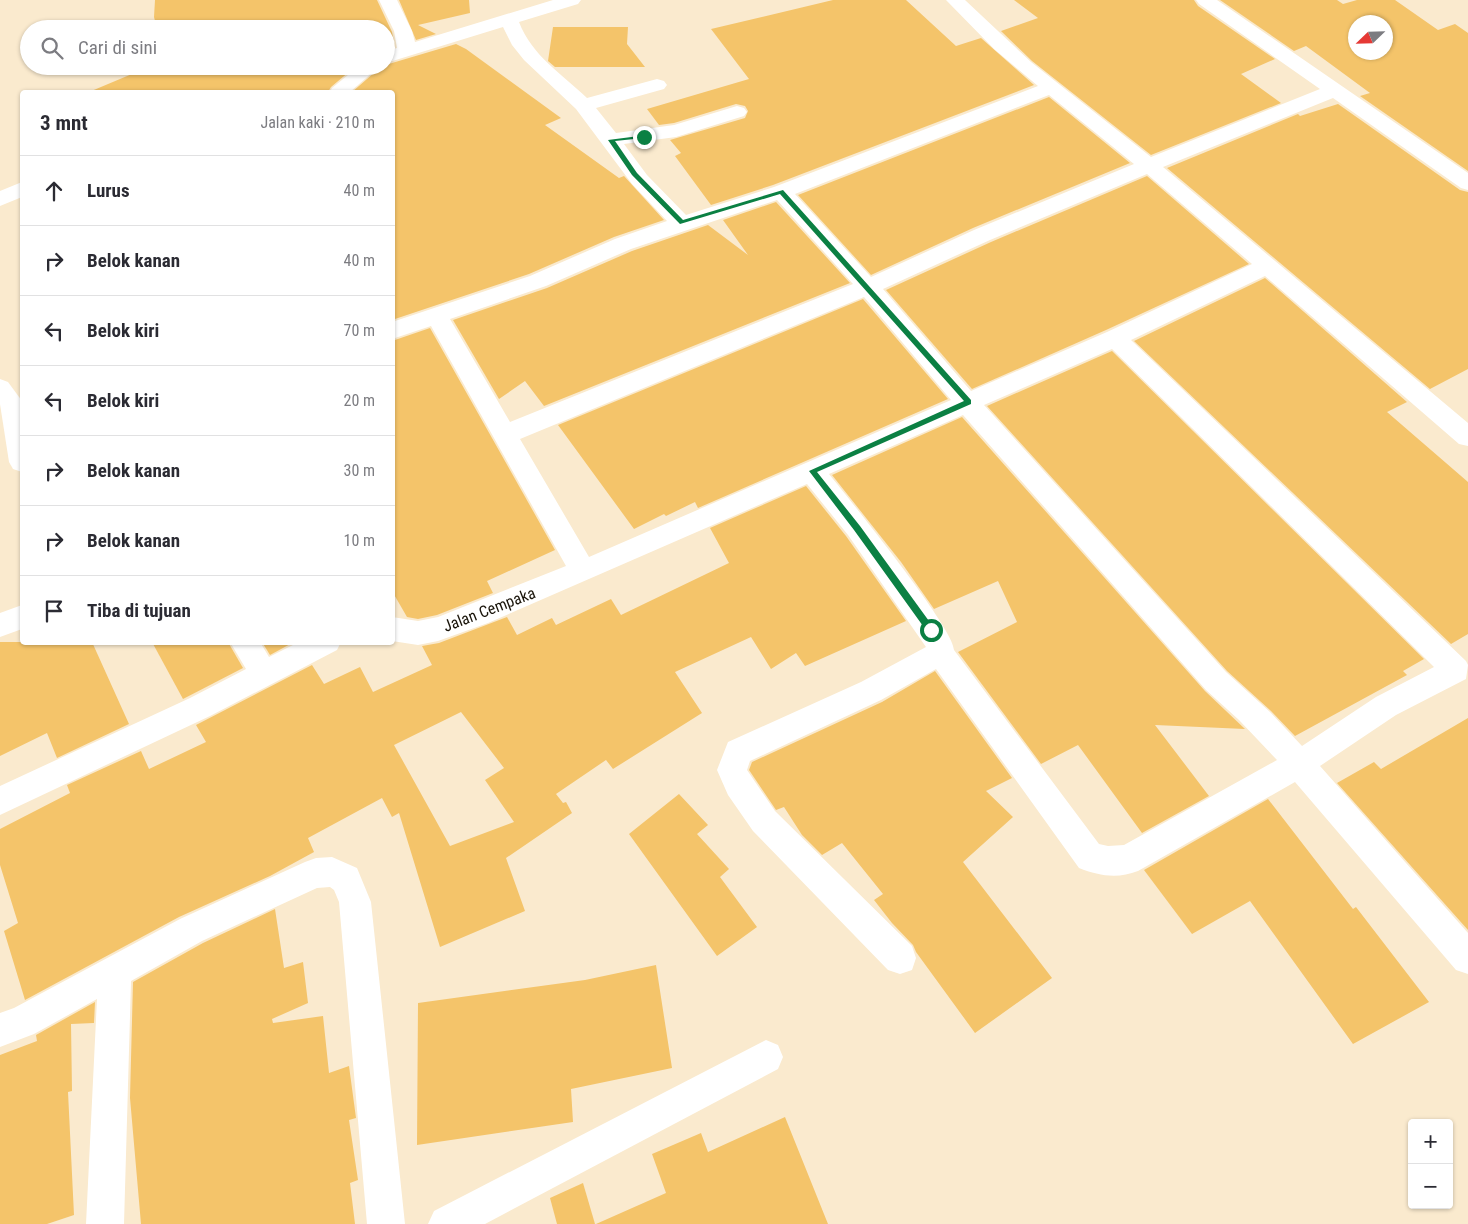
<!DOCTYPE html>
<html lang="id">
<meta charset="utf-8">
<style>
body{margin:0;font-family:"Roboto Condensed",sans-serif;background:#f2f2f3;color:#2b2b33}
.controls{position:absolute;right:15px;bottom:15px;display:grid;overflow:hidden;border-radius:5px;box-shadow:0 1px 4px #0004}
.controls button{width:45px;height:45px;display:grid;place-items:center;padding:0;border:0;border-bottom:1px solid #e1e1e2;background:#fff;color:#2b2b33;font:25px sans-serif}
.compass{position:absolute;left:1348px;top:15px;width:45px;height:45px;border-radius:50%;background:#fff;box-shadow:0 1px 4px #0004;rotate:247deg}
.stop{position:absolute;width:15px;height:15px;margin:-11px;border:4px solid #0b8043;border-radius:50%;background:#fff}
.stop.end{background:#0b8043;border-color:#fff;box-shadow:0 1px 5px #0008}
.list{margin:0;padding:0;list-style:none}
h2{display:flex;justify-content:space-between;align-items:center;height:65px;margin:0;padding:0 20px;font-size:21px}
h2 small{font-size:16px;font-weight:400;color:#7c7c81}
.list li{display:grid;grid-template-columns:32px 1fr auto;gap:15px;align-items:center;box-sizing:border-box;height:70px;padding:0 20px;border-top:1px solid #e1e1e2}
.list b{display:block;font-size:19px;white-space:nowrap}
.list em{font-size:16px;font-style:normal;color:#7c7c81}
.icon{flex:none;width:28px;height:28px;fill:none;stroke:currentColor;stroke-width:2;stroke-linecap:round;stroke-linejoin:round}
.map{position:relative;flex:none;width:1468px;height:1224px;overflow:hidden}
.search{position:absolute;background:#fff;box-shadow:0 1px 4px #0004;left:20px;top:20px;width:375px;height:55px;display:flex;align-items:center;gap:12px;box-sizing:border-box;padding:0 18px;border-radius:28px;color:#7c7c81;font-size:19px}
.panel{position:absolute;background:#fff;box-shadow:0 1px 4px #0004;left:20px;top:90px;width:375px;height:555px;border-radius:5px}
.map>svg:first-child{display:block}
</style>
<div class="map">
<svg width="1468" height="1224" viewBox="0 0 1468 1224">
<rect width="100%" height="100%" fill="#faeace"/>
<g fill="#f4c46a" fill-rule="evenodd">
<path d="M155,0h222l15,32 3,15 -9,2v-20h-229l-3,-12z"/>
<path d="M399,0h70l1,13 -52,12 18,9 -20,6z"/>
<path d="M833,0h73l50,46 25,-8 53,47 -261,100 -62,20 -36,-49 6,-3 -11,-13 75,-22 3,-7 -3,-5 -9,-2 -62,19 -15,2 -12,-16 102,-30 -38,-50z"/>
<path d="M1014,0h180l4,6 77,53 -34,15 40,29 -130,52 -119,-94 -31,-30 37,-13z"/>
<path d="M1220,0h117l6,4 14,-4h38l43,30 17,-6 13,9v138l-108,-75 10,-3 -64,-47 -12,5zM1356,22h30v30h-30z"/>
<path d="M553,27h75l-1,17 18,23h-90l-7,-6z"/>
<path d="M456,44l10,5 95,69 -16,7 74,53 5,-2 40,44 -50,17 -85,37 -137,46v-228h-40l30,-26z"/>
<path d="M151,66h205l-25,21 -3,5h-239z"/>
<path d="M1049,97l81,66 -157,65 -102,47 -73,-80z"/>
<path d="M1338,104l122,86 8,2v177l-38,20 -263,-221 131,-54 2,2z"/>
<path d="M1147,176l102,88 -143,66 -134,59 -86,-99 105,-48z"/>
<path d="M776,202l74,81 -306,123 -19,-25 -26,18 -46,-79 94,-32 85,-37 76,-26 40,30 -25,-35z"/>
<path d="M1265,278l142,124 -20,10 81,70v152l-17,10 -317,-303z"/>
<path d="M863,299l85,100 -250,109 -3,-6 -29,14 -2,-2 -30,15 -76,-104z"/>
<path d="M430,328l125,222 -68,31 6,12 -56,22 -19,4 -11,-2 -15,-26v-250z"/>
<path d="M1112,351l312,308 -21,12 4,4 -112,61 -24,-25 -44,-40 -240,-265z"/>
<path d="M962,417l243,274 40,38 -90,-4 54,71 -67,37 -64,-88 -37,19 -83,-112 59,-30 -19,-41 -64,28 -33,-47 -69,-87z"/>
<path d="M806,486l40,50 60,85 -101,45 -9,-13 -25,16 -20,-32 -76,35 27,41 -89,56 -7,-9 -50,34 7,9 3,-1 6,11 -66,45 19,53 -85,36 -41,-134 -7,4 -10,-19 -74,40 6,14 -44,24 -91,41 -154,83 -21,-69 14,-8 -18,-58v-36l70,-36 -3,-8 74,-34 8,18 57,-27 -10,-17 116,-60 12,19 36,-17 13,25 59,-27 -10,-19 17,-3 68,-26 10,18 35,-17 4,7 55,-26 10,16 108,-52 -19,-35zM461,712l43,56 -19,12 29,42 -64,24 -56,-101z"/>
<path d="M0,642h92l37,82 -72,34 -10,-25 -47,23z"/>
<path d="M152,642h76l15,26 -60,31z"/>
<path d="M262,642h32l-24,13z"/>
<path d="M935,671l77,107 -26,13 27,26 -50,45 89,116 -77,55 -59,-81 -3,-7 -21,-22 -18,-23 9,-6 -41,-51 -20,12 -20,-20 -18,-28 -8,3 -27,-40 3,-8 130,-60z"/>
<path d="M1468,718v212l-131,-147 37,-21 7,7z"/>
<path d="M679,794l29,31 -11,9 32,35 -9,8 37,50 -40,29 -88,-122z"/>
<path d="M1268,799l85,110 3,-2 73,95 -76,42 -103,-143 -58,33 -48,-64z"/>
<path d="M275,909l9,59 19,-6 5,41 -36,16 1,4 50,-7 6,57 20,-7 7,52 -7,2 9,60 -8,3 5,41h-214l-11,-126 3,-116 70,-39z"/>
<path d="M656,965l16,103 -101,21 2,33 -156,23 1,-142 167,-23z"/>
<path d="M95,1002l-1,21 -23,1 1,67 -4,1 6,123 -27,9h-47v-169l37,-14 -1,-6z"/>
<path d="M785,1117l43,107h-232l70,-31 -14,-39 49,-21 7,19z"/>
<path d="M583,1183l12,41h-38l-7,-26z"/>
</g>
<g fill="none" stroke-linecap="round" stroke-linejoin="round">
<g fill="#fff" fill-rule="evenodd">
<path d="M379,0h18l15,31 3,11 138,-42h28l-3,4 -59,18c13,34 43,52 68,76l70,-19 7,2 3,4 -3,4 -68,19 20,25 58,-8 63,-19 7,2 3,4 -3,4 -68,21 -52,7 23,31 39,40 88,-28 264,-101 -44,-37 -48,-49h19l66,62 120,95 169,-68 -121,-85 -3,-4h21l251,173v17l-7,-2 -128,-90 -170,69 305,256v23l-9,-2 -194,-168 -134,64 335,321 2,4 -2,14 -70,36 -76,51 148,167v41l-12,-4 -161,-188 -157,89c-20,8 -39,5 -59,-3l-143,-199 -55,31 -131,61 -3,9 28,41 137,135 4,12 -4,12 -12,4 -12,-4 -135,-139 -25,-36 -11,-25 11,-28 133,-60 65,-35 -78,-112 -41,-51 -319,139 -50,18 -20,4 -26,-4v-24l26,4 20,-4 128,-51 -135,-240 -39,13v-17l138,-46 85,-37 52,-18 -35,-37 -56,-75 -52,-49 -12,-15 -9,-18 -117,36v-12l11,-3 -3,-17zM1049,95l85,69 -160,66 -103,47 -76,-83zM1147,174l105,90 -145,68 -136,59 -88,-102 107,-49zM777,200l76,84 -343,138 -60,-103 96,-33 85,-37zM864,297l87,103 -362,157 -69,-118zM1112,349l322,318 -58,30 -74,49 -32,-34 -44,-40 -242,-267zM963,415l243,275 33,30 38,40 -153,85 -16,1 -9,-2 -145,-194c0,-22 -105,-151 -125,-176z"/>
<path d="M359,66h21l-30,26h-20l2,-4z"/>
<path d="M22,182v15l-22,9v-15z"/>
<path d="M0,379l8,3 14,19v71l-9,-3 -4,-7 -9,-58z"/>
<path d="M22,605v24l-22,8v-24z"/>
<path d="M230,642h30l9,15 30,-15h42l-4,8 -127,66 -210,99v-29l190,-88 56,-29z"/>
<path d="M332,857l25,11 14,34 34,322h-38l-28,-322 -5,-12 -4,-3 -13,1 -115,53 -71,40 -7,243h-38l11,-225 -63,35 -34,13v-34l14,-5 166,-89 125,-57 11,-4z"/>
<path d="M766,1040l12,5 5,12 -5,12 -293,155h-57l6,-13z"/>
</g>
</g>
<path fill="#0b8043" d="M647,135l-3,3 -29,3 22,32 46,47 100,-30 188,210v4l-154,68 43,54 74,102v5h-6l-74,-103 -45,-59 155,-70 -184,-207 -100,30 -48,-49 -24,-35z"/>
<g text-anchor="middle" stroke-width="4" stroke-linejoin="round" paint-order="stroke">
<g font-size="16" fill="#181309" stroke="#fff">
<text transform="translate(489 609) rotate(-21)" y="6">Jalan Cempaka</text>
</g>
</g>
</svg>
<div class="controls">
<button>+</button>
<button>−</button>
</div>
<svg class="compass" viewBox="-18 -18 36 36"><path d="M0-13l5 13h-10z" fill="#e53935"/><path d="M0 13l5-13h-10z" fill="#7c7c81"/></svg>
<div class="stop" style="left:931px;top:630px"></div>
<div class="stop end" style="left:644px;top:137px"></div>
<div class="search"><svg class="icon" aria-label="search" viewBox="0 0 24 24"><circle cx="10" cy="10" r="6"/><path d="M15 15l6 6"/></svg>Cari di sini</div>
<section class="panel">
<h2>3 mnt<small>Jalan kaki · 210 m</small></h2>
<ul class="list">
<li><svg class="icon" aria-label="ahead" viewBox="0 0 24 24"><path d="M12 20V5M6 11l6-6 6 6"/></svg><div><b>Lurus</b></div><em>40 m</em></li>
<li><svg class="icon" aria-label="right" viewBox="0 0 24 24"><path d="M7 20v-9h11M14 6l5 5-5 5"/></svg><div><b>Belok kanan</b></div><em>40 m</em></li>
<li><svg class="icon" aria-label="left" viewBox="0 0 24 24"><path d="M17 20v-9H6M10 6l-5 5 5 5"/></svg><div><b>Belok kiri</b></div><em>70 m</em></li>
<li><svg class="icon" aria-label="left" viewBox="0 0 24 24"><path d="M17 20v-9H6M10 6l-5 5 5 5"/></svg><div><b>Belok kiri</b></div><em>20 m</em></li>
<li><svg class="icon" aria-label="right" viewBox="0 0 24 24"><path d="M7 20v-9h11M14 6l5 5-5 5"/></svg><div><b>Belok kanan</b></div><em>30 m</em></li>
<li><svg class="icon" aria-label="right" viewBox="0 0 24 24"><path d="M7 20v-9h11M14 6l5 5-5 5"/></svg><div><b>Belok kanan</b></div><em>10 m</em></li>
<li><svg class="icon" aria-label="arrive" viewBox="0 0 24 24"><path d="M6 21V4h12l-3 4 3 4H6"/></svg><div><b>Tiba di tujuan</b></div></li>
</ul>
</section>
</div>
